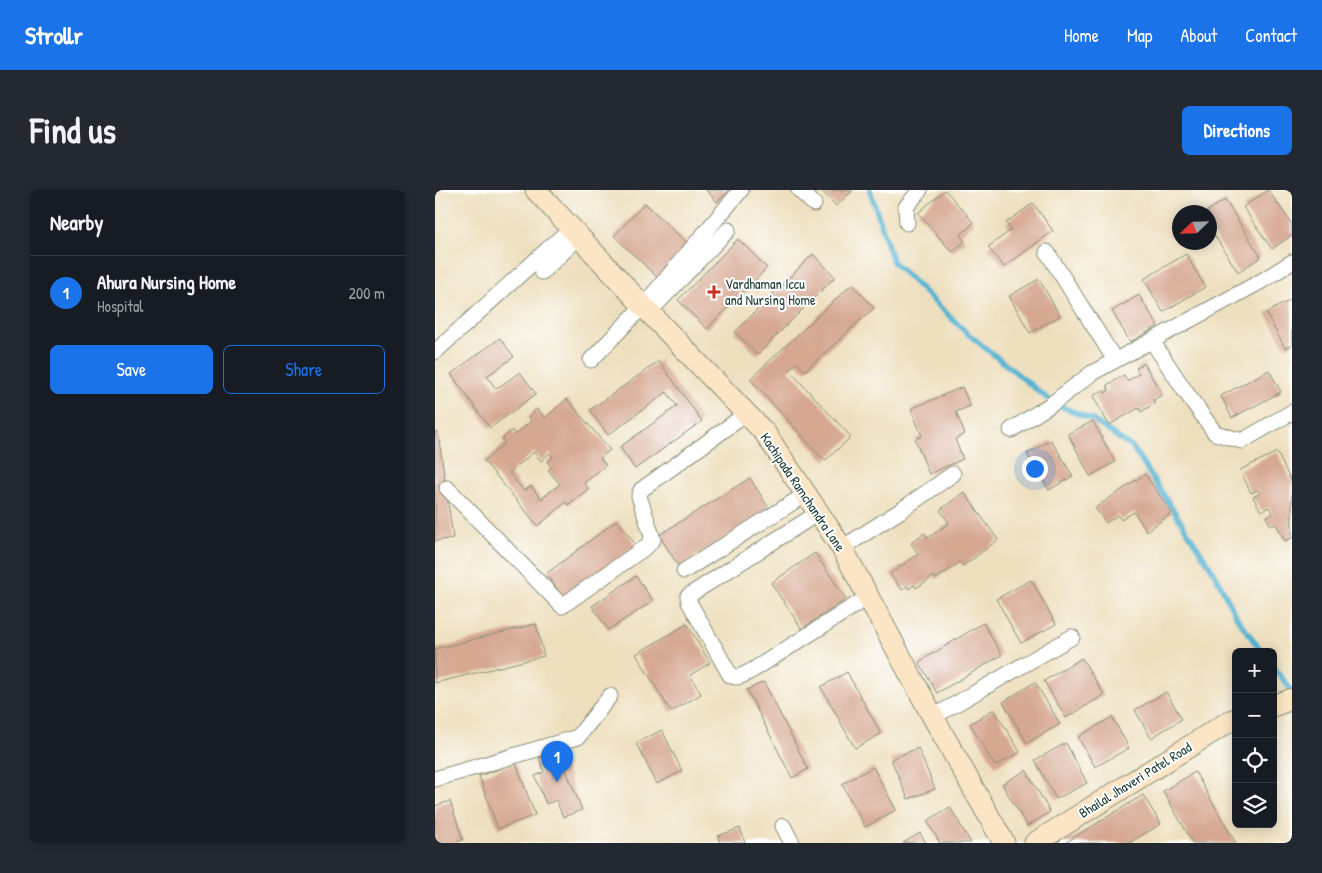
<!DOCTYPE html>
<meta charset="utf-8">
<style>
body{margin:0;font-family:"Patrick Hand",sans-serif;background:#242831;color:#f1f3f6}
.controls{position:absolute;right:15px;bottom:15px;display:grid;overflow:hidden;border-radius:8px;box-shadow:0 2px 12px #0003}
.controls button{width:45px;height:45px;display:grid;place-items:center;padding:0;border:0;border-bottom:1px solid #363941;background:#171b24;color:#f1f3f6;font:25px sans-serif}
.compass{position:absolute;left:737px;top:15px;width:45px;height:45px;border-radius:50%;background:#171b24;box-shadow:0 2px 12px #0003;rotate:247deg}
.you{position:absolute;left:599px;top:278px;width:18px;height:18px;margin:-12px;border:4px solid #fff;border-radius:50%;background:#1a73e8;box-shadow:0 0 0 8px #1a73e833}
.badge{display:grid;place-items:center;width:32px;height:32px;border-radius:50%;background:#1a73e8;color:#fff;font-size:16px;font-weight:700}
.pin{position:absolute;translate:-50% -41px;filter:drop-shadow(0 1px 2px #0008)}
.pin::after{content:'';position:absolute;top:26px;width:18px;height:15px;background:inherit;clip-path:polygon(0 0,100% 0,50% 100%)}
.list{margin:0;padding:0;list-style:none}
h2{display:flex;justify-content:space-between;align-items:center;height:65px;margin:0;padding:0 20px;font-size:21px}
h2 small{font-size:16px;font-weight:400;color:#9ea1a6}
.list li{display:grid;grid-template-columns:32px 1fr auto;gap:15px;align-items:center;box-sizing:border-box;height:75px;padding:0 20px;border-top:1px solid #363941}
.list b{display:block;font-size:19px;white-space:nowrap}
.list p{margin:0;font-size:16px;white-space:nowrap;color:#9ea1a6}
.list em{font-size:16px;font-style:normal;color:#9ea1a6}
.actions{display:flex;gap:10px;padding:15px 20px}
.actions a{flex:1;padding:11px 0;border:1px solid #1a73e8;border-radius:8px;text-align:center;font-size:18px;color:#1a73e8}
.actions .main{background:#1a73e8;color:#fff}
.icon{flex:none;width:28px;height:28px;fill:none;stroke:currentColor;stroke-width:2;stroke-linecap:round;stroke-linejoin:round}
.map{position:relative;flex:none;width:857px;height:653px;overflow:hidden;border-radius:8px}
header{display:flex;align-items:center;gap:30px;box-sizing:border-box;height:70px;padding:0 25px;background:#1a73e8;color:#fff}
header strong{font-size:24px}
nav{display:flex;gap:28px;margin-inline-start:auto;font-size:18px}
.intro{display:flex;align-items:center;justify-content:space-between;box-sizing:border-box;height:120px;padding:0 30px}
h1{margin:0;font-size:35px}
.button{padding:12px 22px;border-radius:8px;background:#1a73e8;color:#fff;font-size:18px;font-weight:700}
main{display:flex;gap:30px;padding:0 30px}
aside{flex:1;background:#171b24;border-radius:8px;box-shadow:0 2px 12px #0003}
.map>svg:first-child{display:block}
</style>
<header>
<strong>Strollr</strong>
<nav><a>Home</a><a>Map</a><a>About</a><a>Contact</a></nav>
</header>
<div class="intro"><h1>Find us</h1><a class="button">Directions</a></div>
<main>
<aside>
<h2>Nearby<small></small></h2>
<ul class="list">
<li><span class="badge">1</span><div><b>Ahura Nursing Home</b><p>Hospital</p></div><em>200 m</em></li>
</ul>
<div class="actions"><a class="main">Save</a><a>Share</a></div>
</aside>
<div class="map">
<svg width="857" height="653" viewBox="0 0 857 653">
<rect width="100%" height="100%" fill="#fff"/>
<filter id="ink" filterUnits="userSpaceOnUse"><feTurbulence type="fractalNoise" baseFrequency=".02" numOctaves="2"/><feDisplacementMap in="SourceGraphic" scale="10" xChannelSelector="R" yChannelSelector="G"/><feConvolveMatrix kernelMatrix="1 2 1 2 8 2 1 2 1" color-interpolation-filters="sRGB"/></filter>
<filter id="wash" filterUnits="userSpaceOnUse"><feTurbulence type="fractalNoise" baseFrequency=".0096" numOctaves="4" result="noise"/><feDisplacementMap in="SourceGraphic" scale="20" xChannelSelector="R" yChannelSelector="G"/><feGaussianBlur stdDeviation="1.12" result="paint"/><feColorMatrix in="noise" values="0 0 0 0 0 0 0 0 0 0 0 0 0 0 0 0 0 1.4 0 .05"/><feComposite in="paint" operator="in"/></filter>
<g filter="url(#wash)">
<rect width="100%" height="100%" fill="#eedfbe"/>
<g fill="none" stroke-linecap="round" stroke-linejoin="round">
<g stroke="#53b2d1" stroke-width="5.5">
<path d="M435,0l23,72 74,71 86,70 40,17 40,28 82,126 22,44 25,34"/>
<path d="M838,476l19,25"/>
</g>
</g>
<g id="blocks">
<g fill="#d6a892" fill-rule="evenodd">
<path d="M271,0h24l-13,12z"/>
<path d="M386,0h29l2,1 -16,15z"/>
<path d="M510,0l29,33 -14,12 5,6 -13,11 -34,-39z"/>
<path d="M833,0l24,34v11l-20,14 -29,-42z"/>
<path d="M790,10l36,57 -23,15 -29,-45v-15h-3z"/>
<path d="M210,13l44,42 -31,33 -44,-42z"/>
<path d="M598,13l20,28 -49,36 -16,-20 23,-17 -5,-7z"/>
<path d="M303,49l29,29 -60,61 -29,-29z"/>
<path d="M378,64l22,23 -78,78 -22,-23z"/>
<path d="M751,64l19,33 -42,25 -19,-33z"/>
<path d="M604,89l21,37 -30,17 -21,-37z"/>
<path d="M417,94l22,24 -69,63 -8,-8 -8,7 62,67 -26,24 -75,-82z"/>
<path d="M704,105l19,31 -28,16 -18,-31z"/>
<path d="M857,109v46l-7,3 -19,-35z"/>
<path d="M65,148l14,19 -27,19 9,13 24,-17 16,22 -46,34 -39,-54z"/>
<path d="M224,171l43,60 -67,48 -15,-22 57,-41 -10,-14 -59,43 -18,-25z"/>
<path d="M709,173l18,32 -9,5 2,3 -14,9 -2,-4 -30,17 -16,-29 10,-6 2,3 4,-3 -2,-5 17,-10 3,6 12,-7 -3,-6z"/>
<path d="M834,180l12,22 -49,26 -11,-22z"/>
<path d="M527,197l8,19 -14,6 9,22 -10,5 8,20 -34,15 -14,-35 7,-3 -11,-27z"/>
<path d="M132,209l43,51 -10,8 6,7 -22,18 4,6 -20,16 -2,-3 -28,24 -54,-65 21,-18 -3,-4 10,-9 3,5 16,-14 -3,-4 9,-8 8,9zM99,262l7,9 9,-8 3,4 -6,5 5,6 -4,2 12,14 -19,15 -10,-13 -7,5 -15,-18z"/>
<path d="M658,231l22,41 -25,14 -22,-42z"/>
<path d="M0,242h3l15,106 -18,3z"/>
<path d="M616,250l22,36 -24,14 -22,-36z"/>
<path d="M842,262l15,31v55l-7,3 -9,-17 -5,2 -5,-9 7,-3 -4,-7 -8,4 -8,-14 7,-4 -2,-3 -7,3 -11,-23z"/>
<path d="M710,284l27,39 -25,18 -13,-19 -13,8 -3,-5 -12,8 -11,-15z"/>
<path d="M315,288l20,32 -91,57 -20,-32z"/>
<path d="M529,302l34,48 -35,26 -3,-4 -24,17 -2,-3 -18,12 -2,-3 -5,4 -2,-3 -5,4 -12,-16 28,-20 -7,-11 13,-10 4,5 21,-15 -9,-13z"/>
<path d="M182,330l19,25 -71,55 -19,-26z"/>
<path d="M380,363l31,46 -44,30 -31,-46z"/>
<path d="M201,386l17,25 -45,29 -16,-24z"/>
<path d="M596,390l25,44 -35,19 -25,-44z"/>
<path d="M548,433l19,32 -65,38 -18,-31z"/>
<path d="M101,434l8,32 -109,27v-34z"/>
<path d="M252,434l23,39 -20,12 11,19 -30,18 -35,-58z"/>
<path d="M647,468l22,37 -38,23 -22,-37z"/>
<path d="M412,482l34,62 -26,14 -34,-61z"/>
<path d="M329,492l44,87 -16,9 -45,-88z"/>
<path d="M600,492l25,42 -33,19 -24,-41z"/>
<path d="M731,502l16,27 -31,19 -16,-28z"/>
<path d="M559,519l26,43 -25,14 -25,-42z"/>
<path d="M677,527l17,31 -34,19 -17,-30z"/>
<path d="M227,540l20,41 -25,13 -21,-41z"/>
<path d="M631,553l21,40 -31,16 -21,-39z"/>
<path d="M483,558l17,41 -27,10 -17,-40z"/>
<path d="M123,560l24,60 -19,7 -7,-17 -10,4 -11,-28 9,-4 -5,-14z"/>
<path d="M81,573l19,52 -37,14 -19,-53z"/>
<path d="M438,577l23,43 -31,17 -23,-43z"/>
<path d="M591,580l24,42 -23,14 -25,-42z"/>
<path d="M760,582l41,71h-43l-30,-52z"/>
<path d="M708,605l18,29 -32,19h-64z"/>
<path d="M15,611l13,39 -10,3h-18v-37z"/>
<path d="M515,617l21,36h-31l-13,-22z"/>
<path d="M305,638l5,15h-25l-2,-7z"/>
<path d="M485,643l6,10h-23z"/>
</g>
</g>
</g>
<g filter="url(#ink)">
<use href="#blocks" fill-opacity="0" stroke="#868e79" stroke-width="1"/>
<g fill="none" stroke-linecap="round" stroke-linejoin="round">
<defs>
<g id="street">
<path d="M364,0l15,14"/>
<path d="M472,33l-1,-16 14,-17"/>
<path d="M612,62l68,108"/>
<path d="M107,82l37,-35"/>
<path d="M217,119l76,-79"/>
<path d="M717,151l33,50 30,42 27,8 50,-29"/>
<path d="M0,162l136,-124"/>
<path d="M156,170l52,-54 98,-116"/>
<path d="M576,240l42,-27 39,-30 168,-91 32,-20"/>
<path d="M12,298l115,118 85,-60 6,-7 -14,-43 2,-6 105,-76"/>
<path d="M383,323l-130,83 1,6 41,73c8,5 15,-1 23,-5l115,-73"/>
<path d="M407,358l58,-37 53,-37"/>
<path d="M249,381l122,-77"/>
<path d="M498,527l139,-80"/>
<path d="M0,589l143,-42 32,-41"/>
<path d="M348,636l9,17"/>
</g>
<g id="secondary">
<path d="M101,0l107,116 122,127 77,115 91,169 71,126"/>
<path d="M838,516l19,-7"/>
<path d="M600,653l195,-122 6,-2"/>
</g>
</defs>
<use href="#street" stroke="#868e79" stroke-width="17"/>
<use href="#secondary" stroke="#868e79" stroke-width="23"/>
<use href="#street" stroke="#fff" stroke-width="15"/>
<use href="#secondary" stroke="#fce5c4" stroke-width="21"/>
</g>
</g>
<path fill="#c8321e" stroke="#fff" stroke-width="2" d="M276.5 94.5h5v5h5v5h-5v5h-5v-5h-5v-5h5z"/>
<g text-anchor="middle" stroke-width="4" stroke-linejoin="round" paint-order="stroke">
<g font-size="14" fill="#1f3d34" stroke="#fff" text-anchor="start">
<text x="290" y="99">Vardhaman Iccu<tspan x="290" dy="16">and Nursing Home</tspan></text>
</g>
<g font-size="14" fill="#1f3d34" stroke="#fff">
<text transform="translate(368 302) rotate(56)" y="5">Kachipada Ramchandra Lane</text>
<text transform="translate(700 590) rotate(-32)" y="5">Bhailal Jhaveri Patel Road</text>
</g>
</g>
</svg>
<div class="controls">
<button>+</button>
<button>−</button>
<button><svg class="icon" aria-label="locate" viewBox="0 0 24 24"><circle cx="12" cy="12" r="6"/><path d="M12 2v4M12 18v4M2 12h4M18 12h4"/></svg></button>
<button><svg class="icon" aria-label="layers" viewBox="0 0 24 24"><path d="M12 4l9 5-9 5-9-5zM3 14l9 5 9-5"/></svg></button>
</div>
<svg class="compass" viewBox="-18 -18 36 36"><path d="M0-13l5 13h-10z" fill="#e53935"/><path d="M0 13l5-13h-10z" fill="#9ea1a6"/></svg>
<div class="you"></div>
<div class="pin badge" style="left:122px;top:592px">1</div>
</div>
</main>
